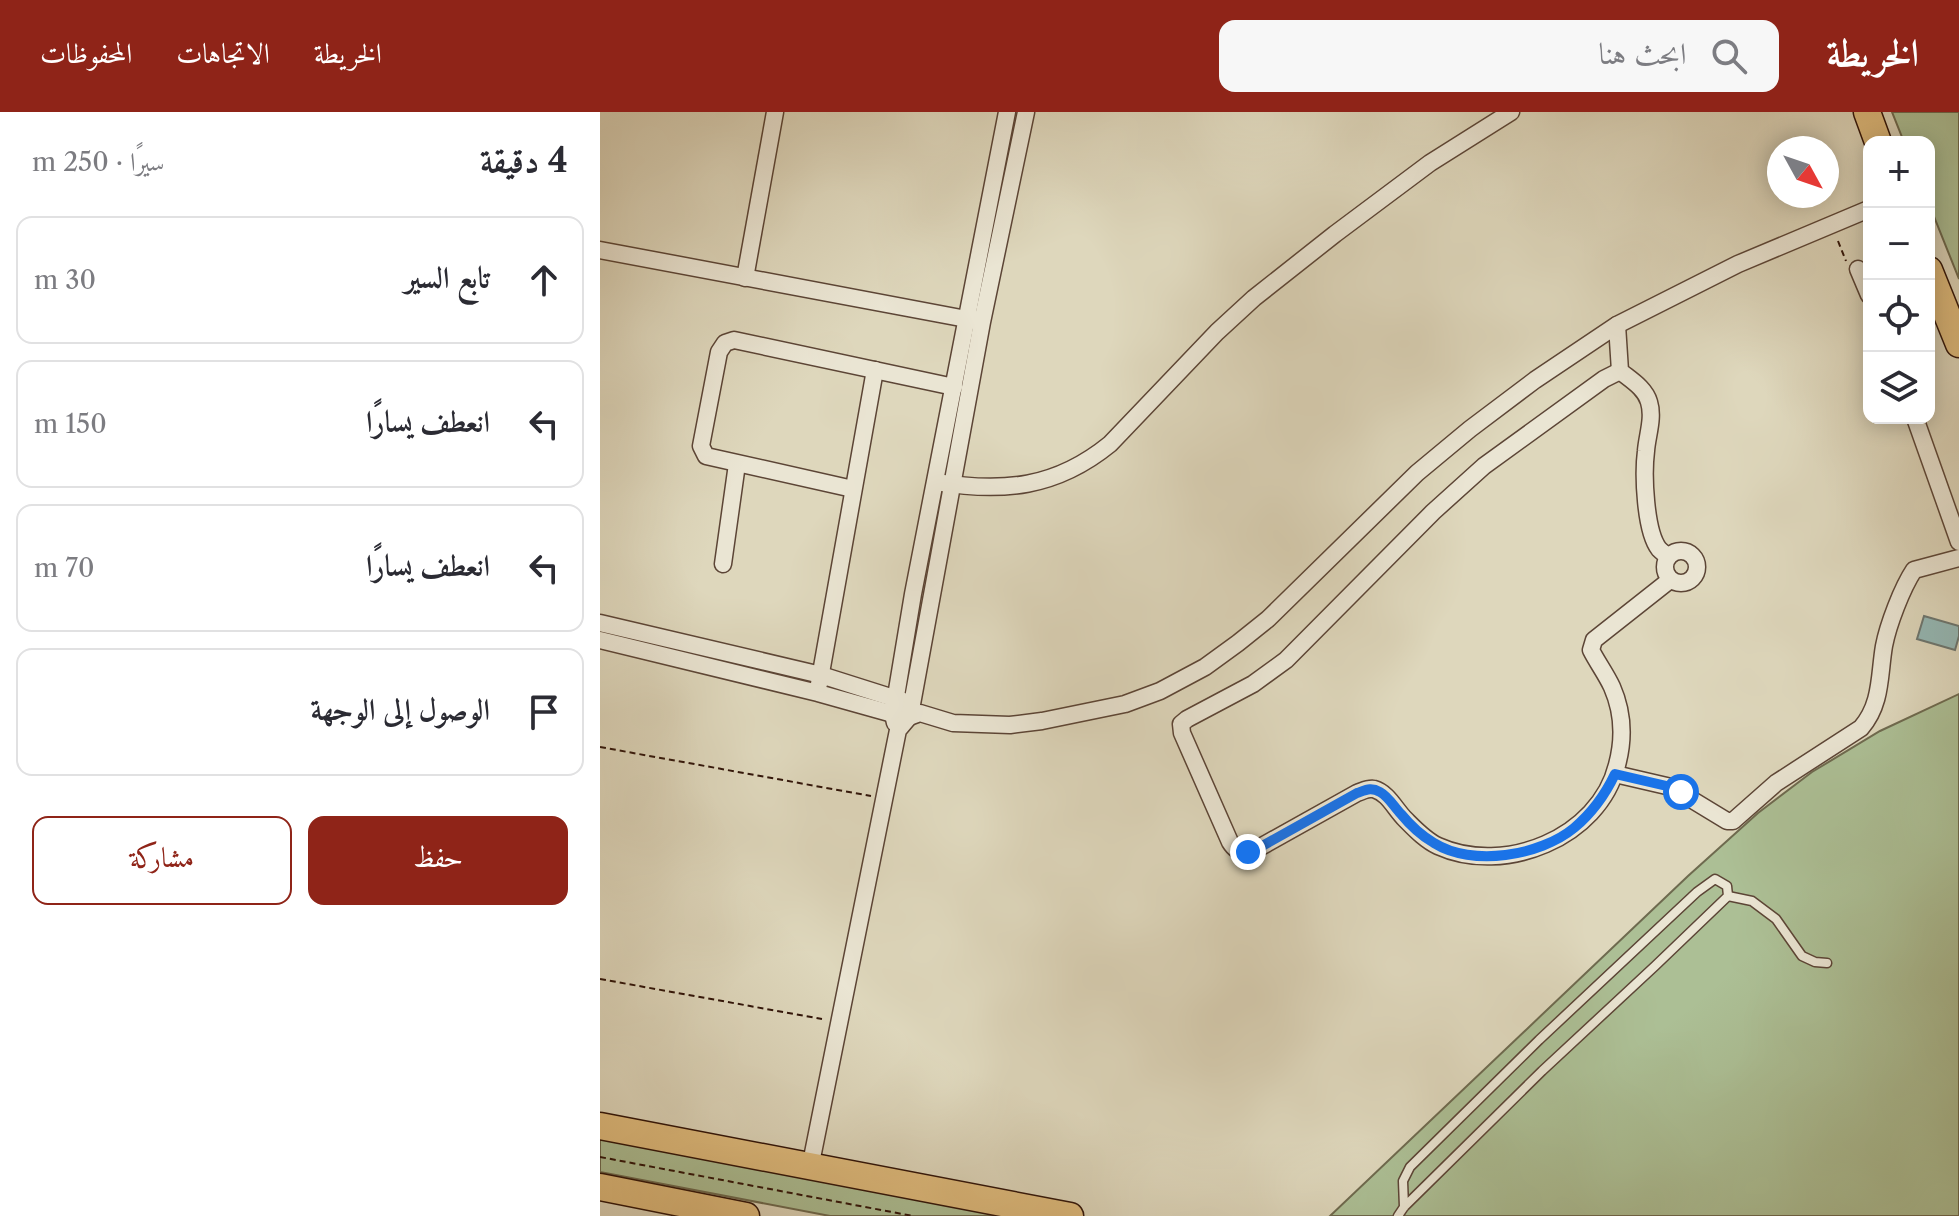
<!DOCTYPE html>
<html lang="ar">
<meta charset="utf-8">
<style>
body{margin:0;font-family:"Libre Caslon Text",Amiri,serif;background:#f7f7f7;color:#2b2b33;direction:rtl}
.controls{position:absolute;right:24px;top:24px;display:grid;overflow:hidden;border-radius:16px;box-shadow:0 4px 20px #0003}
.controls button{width:72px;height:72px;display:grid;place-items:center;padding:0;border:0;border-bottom:2px solid #e1e1e2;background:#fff;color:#2b2b33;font:40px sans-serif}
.compass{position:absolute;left:1167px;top:24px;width:72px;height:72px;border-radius:50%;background:#fff;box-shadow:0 4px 20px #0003;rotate:130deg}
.stop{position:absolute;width:24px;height:24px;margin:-18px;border:6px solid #1a73e8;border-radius:50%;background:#fff}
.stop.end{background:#1a73e8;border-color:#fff;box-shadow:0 2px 8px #0008}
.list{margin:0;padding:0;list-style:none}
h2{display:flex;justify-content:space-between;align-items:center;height:104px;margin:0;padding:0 32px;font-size:34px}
h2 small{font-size:26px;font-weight:400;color:#7c7c81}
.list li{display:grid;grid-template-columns:52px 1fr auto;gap:24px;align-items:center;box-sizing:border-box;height:128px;margin:0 16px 16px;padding:0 16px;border:2px solid #e1e1e2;border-radius:16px}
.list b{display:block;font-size:30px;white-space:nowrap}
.list em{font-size:26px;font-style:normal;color:#7c7c81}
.actions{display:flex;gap:16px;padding:24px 32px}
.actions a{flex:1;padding:18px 0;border:2px solid #8f2418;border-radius:16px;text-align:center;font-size:28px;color:#8f2418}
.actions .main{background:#8f2418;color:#fff}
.icon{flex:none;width:44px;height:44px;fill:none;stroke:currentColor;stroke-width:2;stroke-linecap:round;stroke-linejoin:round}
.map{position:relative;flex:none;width:1359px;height:1104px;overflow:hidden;direction:ltr}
header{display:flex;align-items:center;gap:48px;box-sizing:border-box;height:112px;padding:0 40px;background:#8f2418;color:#fff}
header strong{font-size:38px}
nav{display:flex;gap:44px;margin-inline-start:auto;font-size:28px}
.search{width:560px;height:72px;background:#f7f7f7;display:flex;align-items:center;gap:20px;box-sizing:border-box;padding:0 28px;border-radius:16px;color:#7c7c81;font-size:30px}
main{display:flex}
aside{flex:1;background:#fff}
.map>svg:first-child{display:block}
</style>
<header>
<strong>الخريطة</strong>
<div class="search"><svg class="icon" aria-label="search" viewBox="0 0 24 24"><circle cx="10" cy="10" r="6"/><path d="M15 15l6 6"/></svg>ابحث هنا</div>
<nav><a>الخريطة</a><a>الاتجاهات</a><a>المحفوظات</a></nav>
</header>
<main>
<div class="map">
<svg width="1359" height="1104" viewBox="0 0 1359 1104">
<rect width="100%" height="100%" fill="#ded7bc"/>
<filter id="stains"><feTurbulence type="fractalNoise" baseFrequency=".0025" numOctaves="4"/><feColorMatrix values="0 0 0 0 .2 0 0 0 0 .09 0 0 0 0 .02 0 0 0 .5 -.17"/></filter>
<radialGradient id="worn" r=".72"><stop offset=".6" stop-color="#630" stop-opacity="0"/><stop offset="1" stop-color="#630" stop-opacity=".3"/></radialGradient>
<g fill="#acbf95" stroke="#6e6a4f" stroke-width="2">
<path d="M1292,0h67v167l-30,-75v-62h-25z"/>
<path d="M1359,582v522h-629l358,-340 70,-63 54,-41 68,-41z"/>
<path d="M0,1023l427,81h-197l-230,-44z"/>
</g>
<path fill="#94b8b5" stroke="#6c7670" stroke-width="2" d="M1324,504l35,10v10l-4,14 -38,-11z"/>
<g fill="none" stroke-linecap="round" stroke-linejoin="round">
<defs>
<g id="lane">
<path d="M1128,784l24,5 24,18 26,37 13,6 12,1"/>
<path d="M798,1104l6,-9 138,-136 113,-105 73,-70 -1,-10 -12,-7 -18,13 -158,148 -129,127 -7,14 1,26"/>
</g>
<g id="street">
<path d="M0,138l377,71"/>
<path d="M1258,157l11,26"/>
<path d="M145,166l30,-166"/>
<path d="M1017,213l3,46c11,9 25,17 29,31 5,16 -2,34 -3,49 -3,23 -1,80 13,98 3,3 6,5 9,8"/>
<path d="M1020,259l-16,8 -120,87 -51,46 -147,148 -33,24 -66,35 -6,5 1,9 48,109c6,10 13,12 25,8l102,-57c6,-2 11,-5 17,-4 14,4 21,20 31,30 9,9 20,21 33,27 66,30 161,-8 179,-81 7,-26 6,-53 -5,-78 -6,-13 -15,-25 -21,-37l3,-10 76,-60"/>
<path d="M1315,306l44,124"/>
<path d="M336,370c67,11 120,6 174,-38l107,-112 37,-34 81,-64 95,-71 81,-51"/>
<path d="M253,377l-147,-33 -5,-10 18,-94 6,-9 9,-3 220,47"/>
<circle cx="1081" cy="455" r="16"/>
<path d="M123,452l14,-100"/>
<path d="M0,511l221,52 82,26"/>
<path d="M0,528l218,53 75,21 16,3 11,-4 33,10 57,2 32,-4 83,-17 35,-13 45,-24 33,-24 30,-24 149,-146 53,-44 65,-49 82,-55 121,-61 131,-55"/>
<path d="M219,572l56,-314"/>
<path d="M295,611l-2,-9 20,-120 94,-482"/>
<path d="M1015,662l56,13 56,34h6l43,-38 85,-55c21,-24 18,-53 23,-82 4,-21 18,-58 30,-76l45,-12"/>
<path d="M210,1056l88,-438 11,-13 3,-13 70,-382 44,-210"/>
</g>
<g id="primary">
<path d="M1267,0l11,30"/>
<path d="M1329,158l30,74"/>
<path d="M0,1014l470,90"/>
<path d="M0,1075l146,29"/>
</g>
</defs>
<use href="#lane" stroke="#5c4536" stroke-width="11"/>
<use href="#street" stroke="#5c4536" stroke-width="19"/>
<use href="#primary" stroke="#301409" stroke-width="29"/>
<g stroke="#301409" stroke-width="2" stroke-dasharray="6 4" stroke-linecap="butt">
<path d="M1238,129l8,20"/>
<path d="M0,635l271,49"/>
<path d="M0,867l222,40"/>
<path d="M0,1045l313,59"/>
</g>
<use href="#lane" stroke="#eae5d3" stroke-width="8"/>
<use href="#street" stroke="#eae5d3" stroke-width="16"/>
<use href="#primary" stroke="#dfbc7e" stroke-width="26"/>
</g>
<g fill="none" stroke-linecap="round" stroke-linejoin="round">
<path stroke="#1a73e8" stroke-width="10" d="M648,740l7,-2 102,-57c9,-3 14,-6 23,-1 9,5 14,15 21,22 9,11 21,22 33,29 38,24 106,13 140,-15 18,-15 31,-33 41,-54l56,13 10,5"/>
</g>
<rect width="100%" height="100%" filter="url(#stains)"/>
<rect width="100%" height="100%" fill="url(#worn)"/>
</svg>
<div class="controls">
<button>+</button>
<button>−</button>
<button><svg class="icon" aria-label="locate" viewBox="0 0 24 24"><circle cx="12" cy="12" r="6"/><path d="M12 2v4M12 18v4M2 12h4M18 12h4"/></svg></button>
<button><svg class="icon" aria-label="layers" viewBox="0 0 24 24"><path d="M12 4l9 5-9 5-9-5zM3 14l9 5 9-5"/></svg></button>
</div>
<svg class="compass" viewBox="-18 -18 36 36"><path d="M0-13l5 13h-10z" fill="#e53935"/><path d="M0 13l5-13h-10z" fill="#7c7c81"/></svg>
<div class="stop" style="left:1081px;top:680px"></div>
<div class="stop end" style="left:648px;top:740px"></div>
</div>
<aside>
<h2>4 دقيقة<small>سيرًا · 250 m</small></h2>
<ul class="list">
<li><svg class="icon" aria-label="ahead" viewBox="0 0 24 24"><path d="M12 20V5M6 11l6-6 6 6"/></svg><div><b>تابع السير</b></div><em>30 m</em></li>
<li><svg class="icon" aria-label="left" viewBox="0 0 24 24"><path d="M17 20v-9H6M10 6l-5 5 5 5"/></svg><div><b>انعطف يسارًا</b></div><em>150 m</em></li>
<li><svg class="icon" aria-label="left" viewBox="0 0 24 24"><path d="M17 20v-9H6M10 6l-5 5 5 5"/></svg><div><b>انعطف يسارًا</b></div><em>70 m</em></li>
<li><svg class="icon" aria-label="arrive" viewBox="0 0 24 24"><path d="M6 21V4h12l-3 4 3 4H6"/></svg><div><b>الوصول إلى الوجهة</b></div></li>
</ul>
<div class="actions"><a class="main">حفظ</a><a>مشاركة</a></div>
</aside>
</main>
